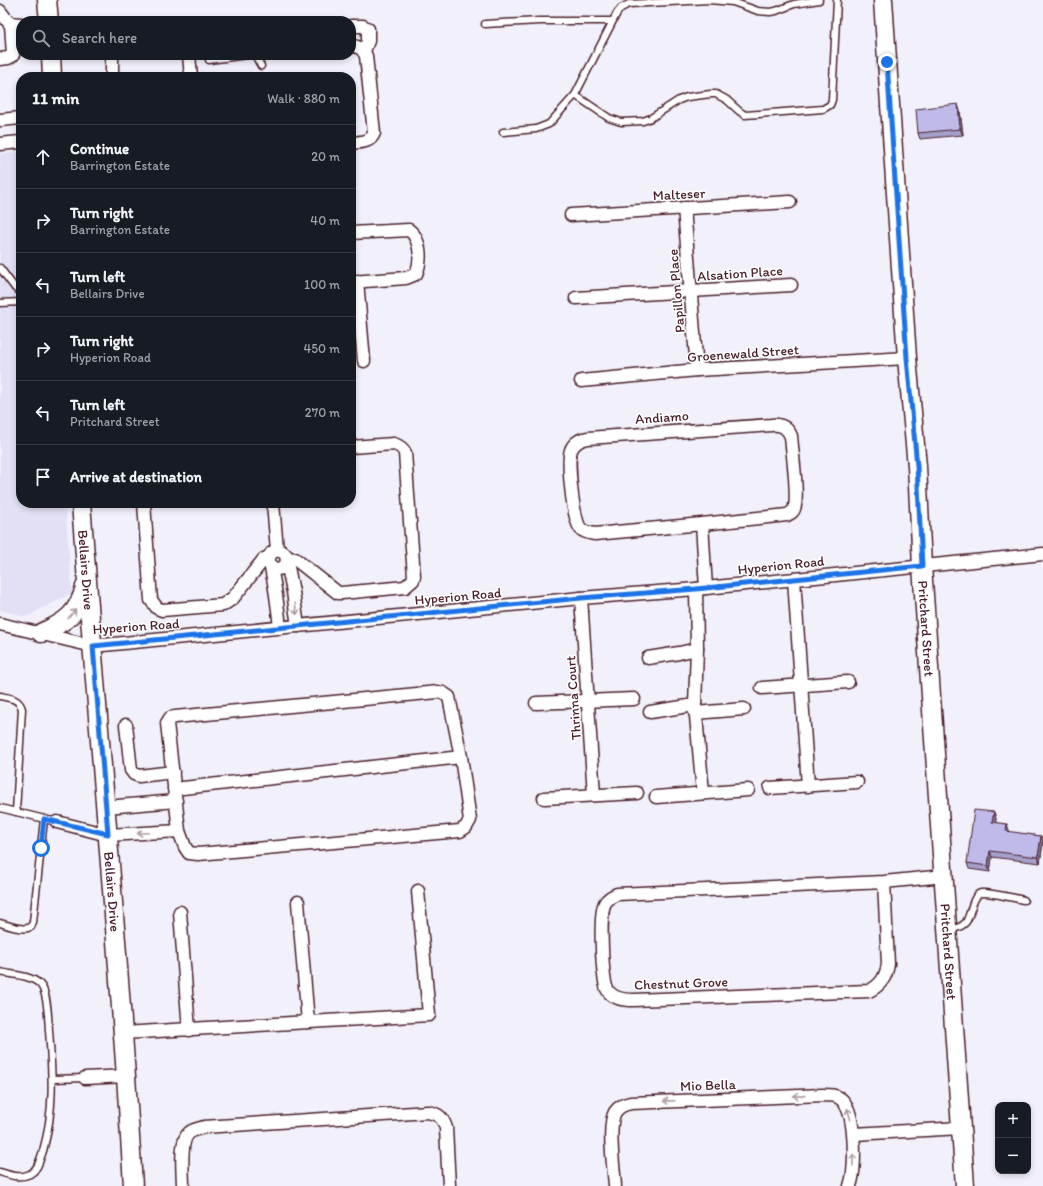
<!DOCTYPE html>
<meta charset="utf-8">
<style>
body{margin:0;font-family:Itim,sans-serif;background:#20242c;color:#f1f3f6}
.controls{position:absolute;right:12px;bottom:12px;display:grid;overflow:hidden;border-radius:8px;box-shadow:0 2px 6px #0003}
.controls button{width:36px;height:36px;display:grid;place-items:center;padding:0;border:0;border-bottom:1px solid #363941;background:#171b24;color:#f1f3f6;font:20px sans-serif}
.stop{position:absolute;width:12px;height:12px;margin:-9px;border:3px solid #1a73e8;border-radius:50%;background:#fff}
.stop.end{background:#1a73e8;border-color:#fff;box-shadow:0 1px 4px #0008}
.list{margin:0;padding:0;list-style:none}
h2{display:flex;justify-content:space-between;align-items:center;height:52px;margin:0;padding:0 16px;font-size:17px}
h2 small{font-size:13px;font-weight:400;color:#9ea1a6}
.list li{display:grid;grid-template-columns:26px 1fr auto;gap:12px;align-items:center;box-sizing:border-box;height:64px;padding:0 16px;border-top:1px solid #363941}
.list b{display:block;font-size:15px;white-space:nowrap}
.list p{margin:0;font-size:13px;white-space:nowrap;color:#9ea1a6}
.list em{font-size:13px;font-style:normal;color:#9ea1a6}
.icon{flex:none;width:22px;height:22px;fill:none;stroke:currentColor;stroke-width:2;stroke-linecap:round;stroke-linejoin:round}
.map{position:relative;flex:none;width:1043px;height:1186px;overflow:hidden}
.search{position:absolute;background:#171b24;box-shadow:0 2px 6px #0003;left:16px;top:16px;width:340px;height:44px;display:flex;align-items:center;gap:10px;box-sizing:border-box;padding:0 14px;border-radius:16px;color:#9ea1a6;font-size:15px}
.panel{position:absolute;background:#171b24;box-shadow:0 2px 6px #0003;left:16px;top:72px;width:340px;height:436px;border-radius:16px}
.map>svg:first-child{display:block}
</style>
<div class="map">
<svg width="1043" height="1186" viewBox="0 0 1043 1186">
<rect width="100%" height="100%" fill="#f2f1fb"/>
<filter id="ink" filterUnits="userSpaceOnUse"><feTurbulence type="fractalNoise" baseFrequency=".025" numOctaves="2"/><feDisplacementMap in="SourceGraphic" scale="8" xChannelSelector="R" yChannelSelector="G"/><feConvolveMatrix kernelMatrix="1 2 1 2 8 2 1 2 1" color-interpolation-filters="sRGB"/></filter>
<g filter="url(#ink)">
<path fill="#e3e0f6" d="M21,152v351h44l7,90 -46,24 -26,-7v-456z"/>
<g fill="none" stroke-linecap="round" stroke-linejoin="round">
<defs>
<g id="lane">
<path d="M819,0l-25,4 -18,7 -6,1 -12,-1 -25,-9 -24,-2 -80,4 -8,4 -4,5 -42,82 34,23 12,4 22,-1 8,-3 28,-18 8,-3 24,-3h5l11,6 12,11 6,4 78,-6 7,-4 2,-5 5,-100"/>
<path d="M485,24l55,-3h72"/>
<path d="M255,55l6,11"/>
<path d="M209,60l38,-5"/>
<path d="M503,132l33,-3 13,-5 26,-29"/>
<path d="M0,268l15,20 6,4"/>
<path d="M0,303l21,-1"/>
<path d="M0,696c9,2 19,2 22,13l-6,103"/>
<path d="M0,808l57,14"/>
<path d="M0,923c10,3 22,8 31,4l2,-5 11,-103"/>
<path d="M949,930c6,-1 13,-3 17,-8 5,-7 6,-27 15,-29 10,-1 32,5 43,7"/>
<path d="M0,972c12,3 35,3 42,15 6,10 6,31 7,43 3,43 6,78 -6,121 -3,8 -5,19 -13,23 -10,5 -21,1 -30,-2"/>
<path d="M53,1079l32,-1"/>
</g>
<g id="street">
<path d="M0,11l9,12 12,1"/>
<path d="M351,26h12l5,3v12l-4,10"/>
<path d="M351,46c8,0 12,3 15,10l8,77c-4,10 -14,9 -23,10"/>
<path d="M112,55v22"/>
<path d="M189,55l2,22"/>
<path d="M0,59l8,-1 5,-3 -2,-31"/>
<path d="M0,120l21,-2"/>
<path d="M0,144l21,-2"/>
<path d="M684,208l13,162"/>
<path d="M571,215l219,-13"/>
<path d="M351,233l58,-3c12,9 13,30 7,44l-10,4 -55,4"/>
<path d="M357,281l7,80"/>
<path d="M576,298l215,-13"/>
<path d="M581,381l116,-11 210,-12"/>
<path d="M144,503l7,97 6,8 5,2 61,-5 10,-7 31,-39 5,-2"/>
<path d="M273,503l4,47"/>
<path d="M702,524l-107,10c-5,-1 -10,-1 -14,-5 -8,-7 -14,-68 -10,-79 3,-7 9,-11 17,-12l183,-13c10,-1 16,2 20,11 1,14 8,63 3,73 -1,3 -3,4 -7,6l-85,9 4,64"/>
<path d="M287,558l8,1 43,34h4l63,-6 8,-7 1,-4 -9,-123c-2,-5 -5,-7 -11,-9l-43,3"/>
<path d="M287,562l6,30 5,34"/>
<path d="M271,566l6,3 6,-1 4,-6 -1,-7c-5,-6 -15,-6 -17,3 -1,5 3,10 3,15 4,18 6,36 8,55"/>
<path d="M794,579l14,207"/>
<path d="M696,589l1,60 -2,56 8,88"/>
<path d="M581,598l13,197"/>
<path d="M0,624l93,22 488,-48 115,-9 347,-35"/>
<path d="M648,658l31,-5 18,-4"/>
<path d="M762,688l86,-6"/>
<path d="M438,692l5,1 6,4 12,60 9,63 -4,7 -6,4 -262,23 -9,-1 -4,-6 -6,-16 -12,-108 3,-5 5,-1z"/>
<path d="M536,703l98,-4"/>
<path d="M650,712l45,-7"/>
<path d="M695,713l49,-4"/>
<path d="M126,725l5,45 3,4 5,2 34,-4"/>
<path d="M770,788l87,-6"/>
<path d="M174,789l287,-32"/>
<path d="M656,797l92,-7"/>
<path d="M544,798l93,-5"/>
<path d="M106,807l70,-6"/>
<path d="M57,822l51,13 71,-4"/>
<path d="M884,882l4,82c-2,13 -7,21 -19,27l-235,9c-10,0 -22,-1 -27,-11 -5,-11 -8,-76 -2,-86 3,-5 7,-7 12,-9l267,-12 60,-6"/>
<path d="M298,902l10,120"/>
<path d="M180,912l9,118"/>
<path d="M123,1033l306,-18 -11,-124"/>
<path d="M85,1078l41,-2"/>
<path d="M854,1134l107,-6"/>
<path d="M183,1186c0,-13 -4,-45 6,-53 4,-4 10,-4 15,-6l224,-15c11,2 15,6 18,16l3,58"/>
<path d="M615,1186c-1,-17 -8,-60 0,-74 4,-6 10,-8 16,-9l192,-8c8,0 15,0 20,6 13,14 13,68 7,85"/>
</g>
<g id="secondary">
<path d="M47,0l2,21"/>
<path id="s1" d="M883,0l24,358 10,108 5,100 43,620"/>
<path d="M51,55l1,22"/>
<path id="s2" d="M81,503c17,228 39,455 52,683"/>
<path d="M41,633c25,-11 37,-19 44,-46"/>
</g>
</defs>
<use href="#lane" stroke="#4a1f2b" stroke-width="9"/>
<use href="#street" stroke="#4a1f2b" stroke-width="15"/>
<use href="#secondary" stroke="#4a1f2b" stroke-width="21"/>
<use href="#lane" stroke="#fff" stroke-width="6"/>
<use href="#street" stroke="#fff" stroke-width="12"/>
<use href="#secondary" stroke="#fff" stroke-width="18"/>
</g>
<g fill="#a5a0ca" stroke="#4a1f2b">
<path d="M960,111l3,24 -43,4 -2,-6z"/>
<path d="M994,812l2,7 -1,4 14,7v2l32,4 2,6 -3,21 -48,-6 -2,15 -21,-3 -2,-6z"/>
</g>
<g fill="#8682a4" stroke="#4a1f2b">
<path d="M958,104l2,7 3,24 -3,-6z"/>
<path d="M994,812l2,7 -1,9 -3,-6z"/>
<path d="M1007,824l2,6 -1,8 -2,-7z"/>
<path d="M1041,836l2,6 -3,21 -2,-6z"/>
<path d="M990,851l2,6 -2,15 -2,-6z"/>
</g>
<g fill="#c0baeb" stroke="#4a1f2b">
<path d="M958,104l2,25 -42,4 -2,-24z"/>
<path d="M974,810l20,2 -2,10 15,2 -1,7 35,5 -3,21 -48,-6 -2,15 -21,-3z"/>
</g>
<defs><path id="oneway-shaft" d="M-6 0H5M1.5-3L5.5 0L1.5 3" fill="none" stroke-width="1.6" stroke-linecap="round" stroke-linejoin="round"/></defs>
<g stroke="#ae9aa0">
<use href="#oneway-shaft" transform="translate(296 609) rotate(82)"/>
<use href="#oneway-shaft" transform="translate(72 614) rotate(-48)"/>
<use href="#oneway-shaft" transform="translate(143 833) rotate(177)"/>
<use href="#oneway-shaft" transform="translate(799 1096) rotate(178)"/>
<use href="#oneway-shaft" transform="translate(669 1101) rotate(178)"/>
<use href="#oneway-shaft" transform="translate(849 1114) rotate(-106)"/>
<use href="#oneway-shaft" transform="translate(853 1160) rotate(-88)"/>
</g>
</g>
<g fill="none" stroke-linecap="round" stroke-linejoin="round" filter="url(#ink)">
<path stroke="#1a73e8" stroke-width="5" d="M41,848l3,-29 64,15 -15,-188 488,-48 115,-9 226,-23 -5,-100 -10,-108 -20,-296"/>
</g>
<g text-anchor="middle" stroke-width="3" stroke-linejoin="round" paint-order="stroke">
<g font-size="14" fill="#4a1f2b" stroke="#fff">
<text transform="translate(679 194) rotate(-3)" y="5">Malteser</text>
<text transform="translate(740 273) rotate(-4)" y="5">Alsation Place</text>
<text transform="translate(676 291) rotate(-95)" y="5">Papillon Place</text>
<text transform="translate(743 353) rotate(-4)" y="5">Groenewald Street</text>
<text transform="translate(662 417) rotate(-4)" y="5">Andiamo</text>
<text transform="translate(781 565) rotate(-6)" y="5">Hyperion Road</text>
<text dy="5" stroke="none"><textPath href="#s2" startOffset="67">Bellairs Drive</textPath></text>
<text transform="translate(458 596) rotate(-5)" y="5">Hyperion Road</text>
<text transform="translate(136 626) rotate(-4)" y="5">Hyperion Road</text>
<text dy="5" stroke="none"><textPath href="#s1" startOffset="630">Pritchard Street</textPath></text>
<text transform="translate(573 698) rotate(-94)" y="5">Thrinna Court</text>
<text dy="5" stroke="none"><textPath href="#s2" startOffset="390">Bellairs Drive</textPath></text>
<text dy="5" stroke="none"><textPath href="#s1" startOffset="954">Pritchard Street</textPath></text>
<text transform="translate(681 983) rotate(-2)" y="5">Chestnut Grove</text>
<text transform="translate(708 1085) rotate(-2)" y="5">Mio Bella</text>
</g>
</g>
</svg>
<div class="controls">
<button>+</button>
<button>−</button>
</div>
<div class="stop" style="left:41px;top:848px"></div>
<div class="stop end" style="left:887px;top:62px"></div>
<div class="search"><svg class="icon" aria-label="search" viewBox="0 0 24 24"><circle cx="10" cy="10" r="6"/><path d="M15 15l6 6"/></svg>Search here</div>
<section class="panel">
<h2>11 min<small>Walk · 880 m</small></h2>
<ul class="list">
<li><svg class="icon" aria-label="ahead" viewBox="0 0 24 24"><path d="M12 20V5M6 11l6-6 6 6"/></svg><div><b>Continue</b><p>Barrington Estate</p></div><em>20 m</em></li>
<li><svg class="icon" aria-label="right" viewBox="0 0 24 24"><path d="M7 20v-9h11M14 6l5 5-5 5"/></svg><div><b>Turn right</b><p>Barrington Estate</p></div><em>40 m</em></li>
<li><svg class="icon" aria-label="left" viewBox="0 0 24 24"><path d="M17 20v-9H6M10 6l-5 5 5 5"/></svg><div><b>Turn left</b><p>Bellairs Drive</p></div><em>100 m</em></li>
<li><svg class="icon" aria-label="right" viewBox="0 0 24 24"><path d="M7 20v-9h11M14 6l5 5-5 5"/></svg><div><b>Turn right</b><p>Hyperion Road</p></div><em>450 m</em></li>
<li><svg class="icon" aria-label="left" viewBox="0 0 24 24"><path d="M17 20v-9H6M10 6l-5 5 5 5"/></svg><div><b>Turn left</b><p>Pritchard Street</p></div><em>270 m</em></li>
<li><svg class="icon" aria-label="arrive" viewBox="0 0 24 24"><path d="M6 21V4h12l-3 4 3 4H6"/></svg><div><b>Arrive at destination</b></div></li>
</ul>
</section>
</div>
